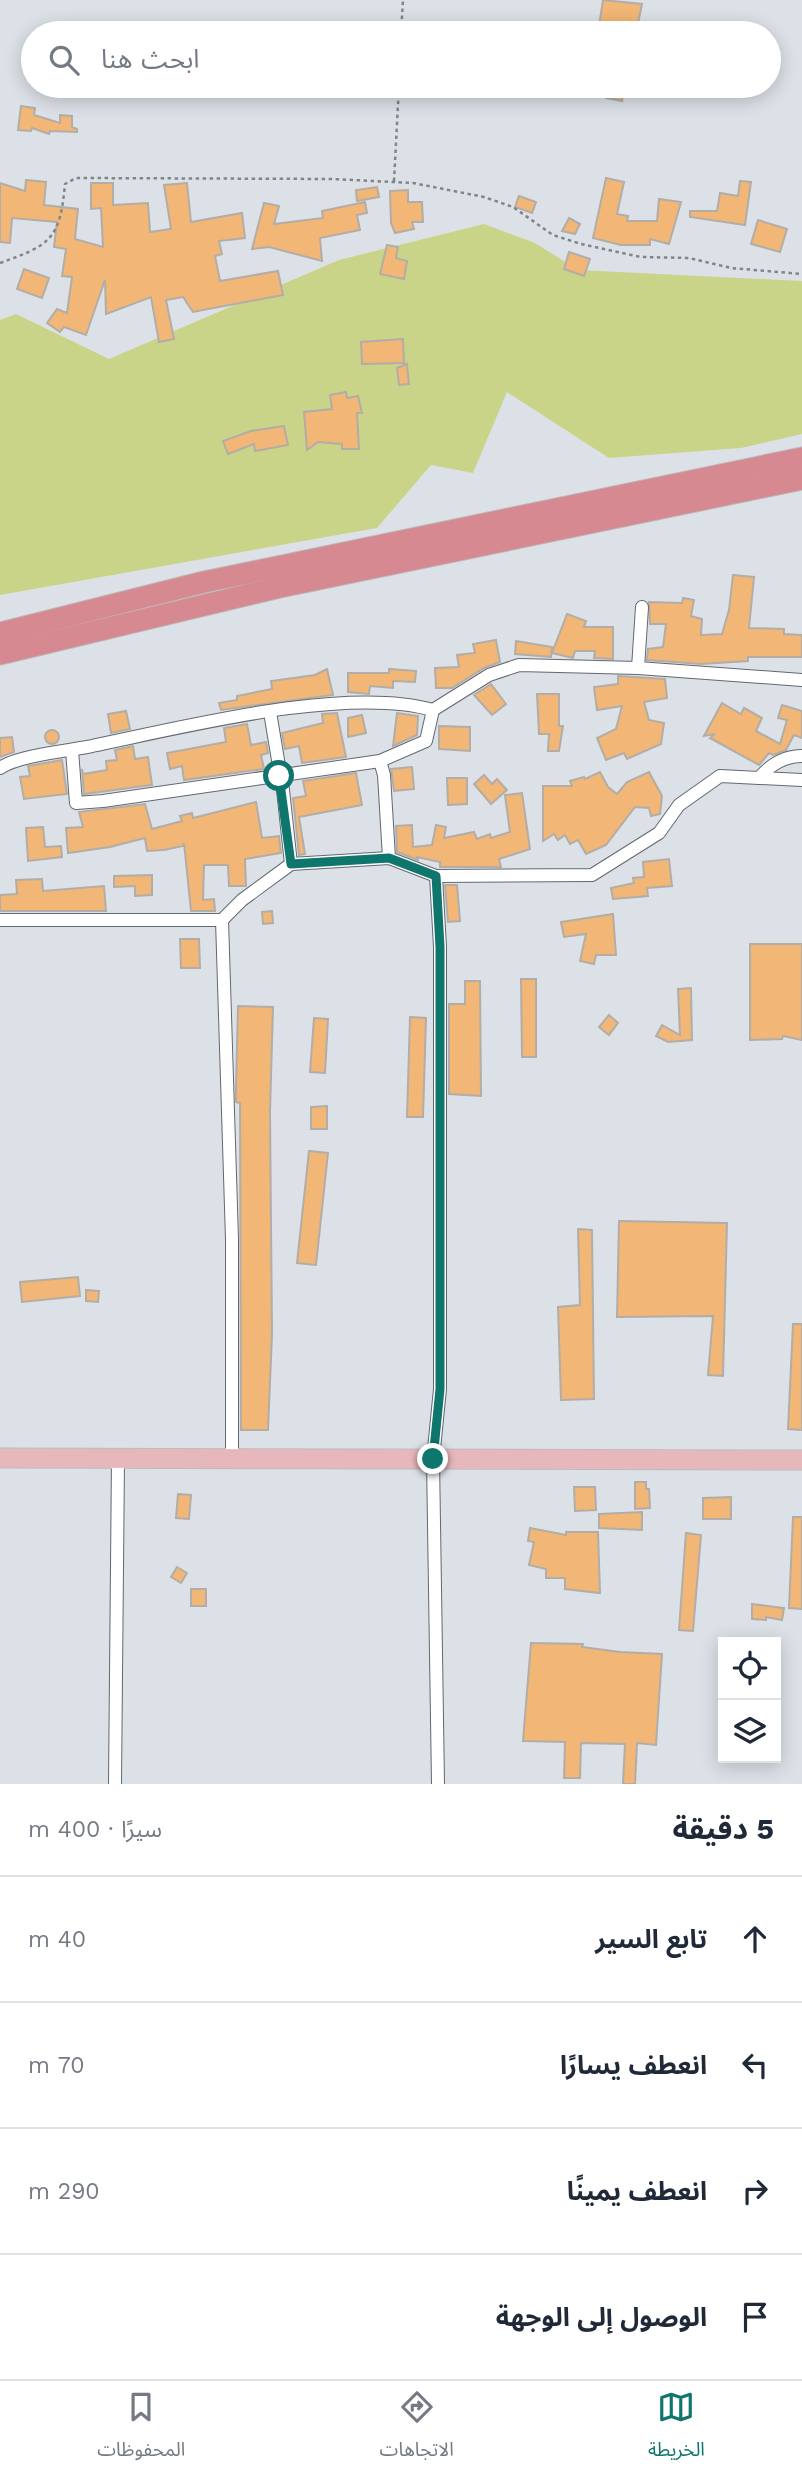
<!DOCTYPE html>
<html lang="ar">
<meta charset="utf-8">
<style>
body{margin:0;font-family:"Work Sans","Noto Sans Arabic",sans-serif;background:#f6f6f7;color:#1f2937;direction:rtl}
.controls{position:absolute;right:21px;bottom:21px;display:grid;overflow:hidden;border-radius:0px;box-shadow:0 4px 18px #0003}
.controls button{width:63px;height:63px;display:grid;place-items:center;padding:0;border:0;border-bottom:2px solid #e0e1e3;background:#fff;color:#1f2937;font:35px sans-serif}
.stop{position:absolute;width:21px;height:21px;margin:-16px;border:5px solid #0f766e;border-radius:50%;background:#fff}
.stop.end{background:#0f766e;border-color:#fff;box-shadow:0 2px 7px #0008}
.list{margin:0;padding:0;list-style:none}
h2{display:flex;justify-content:space-between;align-items:center;height:91px;margin:0;padding:0 28px;font-size:30px}
h2 small{font-size:23px;font-weight:400;color:#747a83}
.list li{display:grid;grid-template-columns:46px 1fr auto;gap:21px;align-items:center;box-sizing:border-box;height:126px;padding:0 28px;border-top:2px solid #e0e1e3}
.list b{display:block;font-size:26px;white-space:nowrap}
.list em{font-size:23px;font-style:normal;color:#747a83}
.icon{flex:none;width:38px;height:38px;fill:none;stroke:currentColor;stroke-width:2;stroke-linecap:round;stroke-linejoin:round}
.map{position:relative;flex:none;width:802px;height:1784px;overflow:hidden;direction:ltr}
.search{position:absolute;background:#fff;box-shadow:0 4px 18px #0003;left:21px;right:21px;top:21px;height:77px;display:flex;align-items:center;gap:18px;box-sizing:border-box;padding:0 24px;border-radius:38px;color:#747a83;font-size:26px}
.sheet{height:595px;background:#fff}
nav{display:flex;justify-content:space-around;align-items:center;box-sizing:border-box;height:98px;border-top:2px solid #e0e1e3;background:#fff;font-size:19px;color:#747a83}
nav a{display:grid;justify-items:center;gap:4px}
nav .on{color:#0f766e}
.map>svg:first-child{display:block}
</style>
<div class="map">
<svg width="802" height="1784" viewBox="0 0 802 1784">
<rect width="100%" height="100%" fill="#dbe1e7"/>
<path fill="#cad488" d="M484,224l51,19 43,27 224,11v153l-61,14 -132,10 -102,-66 -34,81 -42,-8 -54,63 -377,67v-275l16,-6 93,45 230,-99z"/>
<g fill="#f2b676" stroke="#b2ada7" stroke-width="2">
<path d="M603,0l39,4 -6,29h-38z"/>
<path d="M609,86h16l-3,15 -16,-3z"/>
<path d="M21,106l14,2 -1,7 26,8v-8l12,1v11l5,2v3l-27,-1 -1,3 -17,-6 -1,3 -13,-1z"/>
<path d="M606,178l18,4 -7,32 11,2 -1,5h30l2,-22 22,3 -12,42 -19,-5v6h-29l-28,-7z"/>
<path d="M26,180l20,2 -2,23 34,4 -3,30 28,8 -2,-39 -10,1v-26h22v22l35,-2 2,29 21,-3 -7,-44 23,-2 4,39 51,-9 3,25 -26,3 3,13 -7,2 5,25 58,-10 5,24 -90,17 -10,-15 -17,3 8,39 -15,3 -8,-45 -45,17 -1,-34 -19,55 -22,-8 -4,5 -13,-9 10,-14 10,4 5,-36 -10,-1 4,-27 -12,-2 3,-25 -45,-4 -2,25 -10,-1v-59l25,8z"/>
<path d="M740,181l11,1 -6,43 -55,-8v-6h27l3,-18 18,3z"/>
<path d="M377,187l2,10 -22,4 -1,-11z"/>
<path d="M408,190v12h14l1,20h-11l2,7 -19,4 -4,-10 -1,-32z"/>
<path d="M519,196l17,6 -4,11 -17,-6z"/>
<path d="M365,202l2,11 -10,2 3,15 -40,8 2,23 -53,-14 -17,2 12,-46 15,3 -5,18 49,-6 -1,-7z"/>
<path d="M569,218l11,6 -5,10 -13,-3z"/>
<path d="M758,220l29,9 -7,23 -29,-8z"/>
<path d="M387,245l11,2 -2,11 11,3 -3,18 -24,-5z"/>
<path d="M569,252l21,7 -6,17 -20,-7z"/>
<path d="M24,269l25,9 -7,20 -25,-9z"/>
<path d="M403,339l1,24 -42,1 -1,-22z"/>
<path d="M407,364l2,20 -10,1 -2,-17z"/>
<path d="M346,392l1,6 11,-2 4,17h-5l2,36h-17v-5l-24,-2 -11,8 -3,-38 28,-3 -2,-14z"/>
<path d="M284,426l4,19 -33,6 -1,-7 -26,10 -5,-13 28,-10z"/>
<path d="M733,575l21,2 -5,51 35,1v5l18,1v22h-54v4l-47,3 -54,-4 1,-11 15,-2 3,-23h-16l-1,-22 33,1 1,-5 11,2 -3,16 11,3 -1,16 21,-1 7,-24z"/>
<path d="M567,614l19,7 -2,6h29v32l-19,-1 1,-7h-20l-2,7 -21,-5z"/>
<path d="M496,640l4,22 -16,6 -32,20h-16l-1,-20 24,-1 -2,-12 18,-2 -2,-9z"/>
<path d="M516,641l36,6 -1,10 -36,-3z"/>
<path d="M327,669l6,26 -112,15 -2,-7 18,-3v-4l35,-7 -1,-8 44,-6z"/>
<path d="M389,669l27,2 -1,11 -22,-1v7l-23,-2 -1,8 -21,-2v-19h41z"/>
<path d="M618,676l47,3 2,19 -23,4 5,18 15,3 -3,21 -34,15 -3,-6 -18,7 -9,-22 19,-9 6,-23 -25,4 -3,-23 24,-3z"/>
<path d="M491,684l15,20 -14,11 -18,-20z"/>
<path d="M537,694h22v32h4l-4,25h-11l1,-17h-10z"/>
<path d="M722,703l19,11 3,-6 18,10 -6,13 24,13 7,-24 -9,-2 4,-13 20,6v27l-8,-3 -8,15 -13,5 -4,-2 -10,12 -49,-27 5,-4 -11,2z"/>
<path d="M126,711l4,18 -19,4 -3,-19z"/>
<path d="M337,713l9,44 -44,6 -3,-17 -14,3 -3,-16 41,-10 -1,-9z"/>
<path d="M397,713l21,3 -1,19 -24,11z"/>
<path d="M362,715l4,18 -18,4v-19z"/>
<path d="M247,724l4,21 15,-3 2,11 -7,2 3,14 -80,11 -2,-14 -12,3 -3,-16 59,-11 -2,-14z"/>
<path d="M439,726l31,1v24l-31,-2z"/>
<circle cx="52" cy="737" r="7"/>
<path d="M12,737l2,15 -14,5v-19z"/>
<path d="M133,746l2,13 13,-2 4,28 -68,9 -2,-25 1,5 24,-4 -1,-9 11,-1 -2,-10z"/>
<path d="M62,760l5,34 -43,5 -4,-22 10,-1 -2,-10z"/>
<path d="M412,767l2,22 -20,2 -3,-22z"/>
<path d="M600,772l8,15 9,7 10,-12 22,-10 13,24 -2,18 -9,2 -2,-8 -14,-1 -29,38 -20,9 -8,-14 -8,4 -5,-9 -7,5 -4,-6 -11,7v-55h29l-2,-5 14,-4 1,2z"/>
<path d="M356,773l6,32 -63,12 6,37 -6,1 -6,-57 13,-2 -3,-15z"/>
<path d="M484,775l8,9 5,-5 10,11 -16,14 -17,-20z"/>
<path d="M447,778h20v26l-19,1z"/>
<path d="M522,793l8,56 -31,10 2,8h-61v-5l-23,-5 1,3 -21,-8 -1,-26 16,-1 1,22 19,-2 4,-20 10,2 -2,11 30,-6 3,7 13,-5 1,4 19,-6 -5,-37z"/>
<path d="M256,802l6,36 17,-2 2,17 -36,6 1,27h-17l-1,-21h-24l-1,35 11,-1 1,12h-24l-7,-68 -1,3 -19,4 -17,1 -2,-13 -35,9 -42,6 -2,-25 17,-1 -4,-15 66,-8 7,25 30,-8 -2,-5 12,-3 1,5z"/>
<path d="M43,827l2,20 16,-1 1,11 -34,4 -2,-33z"/>
<path d="M669,859l3,27 -25,2 1,8 -35,3 -2,-11 23,-5 -1,-5 11,-1 -1,-15z"/>
<path d="M152,875v20l-17,1v-10l-21,1v-11z"/>
<path d="M42,879l1,12 61,-5 2,25h-106v-16l17,-1 -1,-14z"/>
<path d="M445,885h12l3,36 -12,1z"/>
<path d="M272,911l1,12 -10,1 -1,-12z"/>
<path d="M613,914l3,41h-20l-2,9 -14,-3 6,-27 -22,3 -3,-15z"/>
<path d="M180,939h19l1,29h-19z"/>
<path d="M750,944h52v96l-19,-4 -1,3 -32,1z"/>
<path d="M521,979h15v78h-14z"/>
<path d="M465,981h15l1,115 -32,-2v-90h16z"/>
<path d="M691,988l1,52 -24,2 -12,-6 6,-11 18,10 -2,-46z"/>
<path d="M238,1006l35,1 -3,105 2,222 -4,96h-27l-1,-327 -4,-1v-16z"/>
<path d="M609,1015l9,8 -9,12 -10,-8z"/>
<path d="M410,1017l16,1 -3,99h-16z"/>
<path d="M314,1018l14,1 -3,54 -15,-1z"/>
<path d="M327,1106v23h-16v-22z"/>
<path d="M309,1151l19,2 -12,112 -19,-2z"/>
<path d="M619,1221l108,2 -4,153 -15,-1 5,-59 -96,1z"/>
<path d="M578,1229l14,1 2,169 -33,1 -3,-93 22,-2z"/>
<path d="M78,1277l2,19 -58,6 -2,-20z"/>
<path d="M86,1290l13,1 -1,11 -12,-1z"/>
<path d="M793,1324h9v106l-14,-1z"/>
<path d="M635,1482h11v7h3l1,19 -15,1z"/>
<path d="M574,1487h21l1,23 -21,1z"/>
<path d="M178,1494l13,1 -2,24 -13,-1z"/>
<path d="M731,1497v22h-28v-21z"/>
<path d="M642,1512v18l-43,-2v-14z"/>
<path d="M793,1517h9v92l-13,-1z"/>
<path d="M530,1528l36,7v-3h32l2,61 -35,-4v-11h-19v-9l-17,-4 5,-23 -6,-1z"/>
<path d="M686,1533l15,2 -8,96 -14,-1z"/>
<path d="M177,1567l10,6 -6,10 -10,-6z"/>
<rect x="191" y="1589" width="15" height="17"/>
<path d="M752,1604l32,4 -2,12 -16,-3v3l-14,-1z"/>
<path d="M531,1643l52,1 -1,3 38,5 42,2 -6,91 -19,-2 -2,41h-12l2,-40 -44,-1 -1,35h-16l1,-36 -42,-1z"/>
</g>
<g fill="none" stroke-linecap="round" stroke-linejoin="round">
<defs>
<g id="minor">
<path d="M638,668l4,-61"/>
<path d="M270,712l13,78 8,74"/>
<path d="M72,750l4,53 27,-2 277,-40 46,-20 7,-31 56,-35 30,-10 119,3 164,12"/>
<path d="M380,761l4,14 5,83"/>
<path d="M0,768c17,-12 65,-17 87,-21 93,-19 258,-62 346,-37"/>
<path d="M759,778c11,-13 26,-22 43,-22"/>
<path d="M436,876l4,71v442l-7,70 5,325"/>
<path d="M0,920h222l20,-20 49,-36 98,-6 47,18 156,-1 67,-42 20,-28 41,-29 82,4"/>
<path d="M222,920l10,319v219"/>
<path d="M115,1784l3,-326"/>
</g>
<path id="primary" d="M0,1458l802,2"/>
<g id="motorway">
<path d="M0,633l204,-51 598,-124"/>
<path d="M0,654l280,-67 522,-108"/>
</g>
</defs>
<use href="#minor" stroke="#63686e" stroke-width="14"/>
<use href="#primary" stroke="#bcbcbd" stroke-width="21"/>
<use href="#motorway" stroke="#bcbcbd" stroke-width="23"/>
<g stroke="#818589" stroke-width="2.5" stroke-dasharray="3.5 3.5" stroke-linecap="butt">
<path d="M401,33l2,-33"/>
<path d="M394,181l5,-95"/>
<path d="M0,263c51,-18 60,-24 65,-79l11,-6 257,1 80,4 71,14 29,10 40,28 28,9 60,13 48,1 42,10 71,6"/>
</g>
<use href="#minor" stroke="#fff" stroke-width="12"/>
<use href="#primary" stroke="#e6b8bc" stroke-width="19"/>
<use href="#motorway" stroke="#d68990" stroke-width="21"/>
</g>
<g fill="none" stroke-linecap="round" stroke-linejoin="round">
<path stroke="#0f766e" stroke-width="9" d="M279,776l12,88 98,-6 47,18 4,71v442l-7,70"/>
</g>
</svg>
<div class="controls">
<button><svg class="icon" aria-label="locate" viewBox="0 0 24 24"><circle cx="12" cy="12" r="6"/><path d="M12 2v4M12 18v4M2 12h4M18 12h4"/></svg></button>
<button><svg class="icon" aria-label="layers" viewBox="0 0 24 24"><path d="M12 4l9 5-9 5-9-5zM3 14l9 5 9-5"/></svg></button>
</div>
<div class="stop" style="left:279px;top:776px"></div>
<div class="stop end" style="left:433px;top:1459px"></div>
<div class="search"><svg class="icon" aria-label="search" viewBox="0 0 24 24"><circle cx="10" cy="10" r="6"/><path d="M15 15l6 6"/></svg>ابحث هنا</div>
</div>
<section class="sheet">
<h2>5 دقيقة<small>سيرًا · 400 m</small></h2>
<ul class="list">
<li><svg class="icon" aria-label="ahead" viewBox="0 0 24 24"><path d="M12 20V5M6 11l6-6 6 6"/></svg><div><b>تابع السير</b></div><em>40 m</em></li>
<li><svg class="icon" aria-label="left" viewBox="0 0 24 24"><path d="M17 20v-9H6M10 6l-5 5 5 5"/></svg><div><b>انعطف يسارًا</b></div><em>70 m</em></li>
<li><svg class="icon" aria-label="right" viewBox="0 0 24 24"><path d="M7 20v-9h11M14 6l5 5-5 5"/></svg><div><b>انعطف يمينًا</b></div><em>290 m</em></li>
<li><svg class="icon" aria-label="arrive" viewBox="0 0 24 24"><path d="M6 21V4h12l-3 4 3 4H6"/></svg><div><b>الوصول إلى الوجهة</b></div></li>
</ul>
</section>
<nav>
<a class="on"><svg class="icon" aria-label="map" viewBox="0 0 24 24"><path d="M3 6l6-2 6 2 6-2v14l-6 2-6-2-6 2zM9 4v14M15 6v14"/></svg>الخريطة</a>
<a><svg class="icon" aria-label="directions" viewBox="0 0 24 24"><path d="M12 3l9 9-9 9-9-9zM9 14v-3h6M13 9l2 2-2 2"/></svg>الاتجاهات</a>
<a><svg class="icon" aria-label="saved" viewBox="0 0 24 24"><path d="M7 4h10v16l-5-4-5 4z"/></svg>المحفوظات</a>
</nav>
